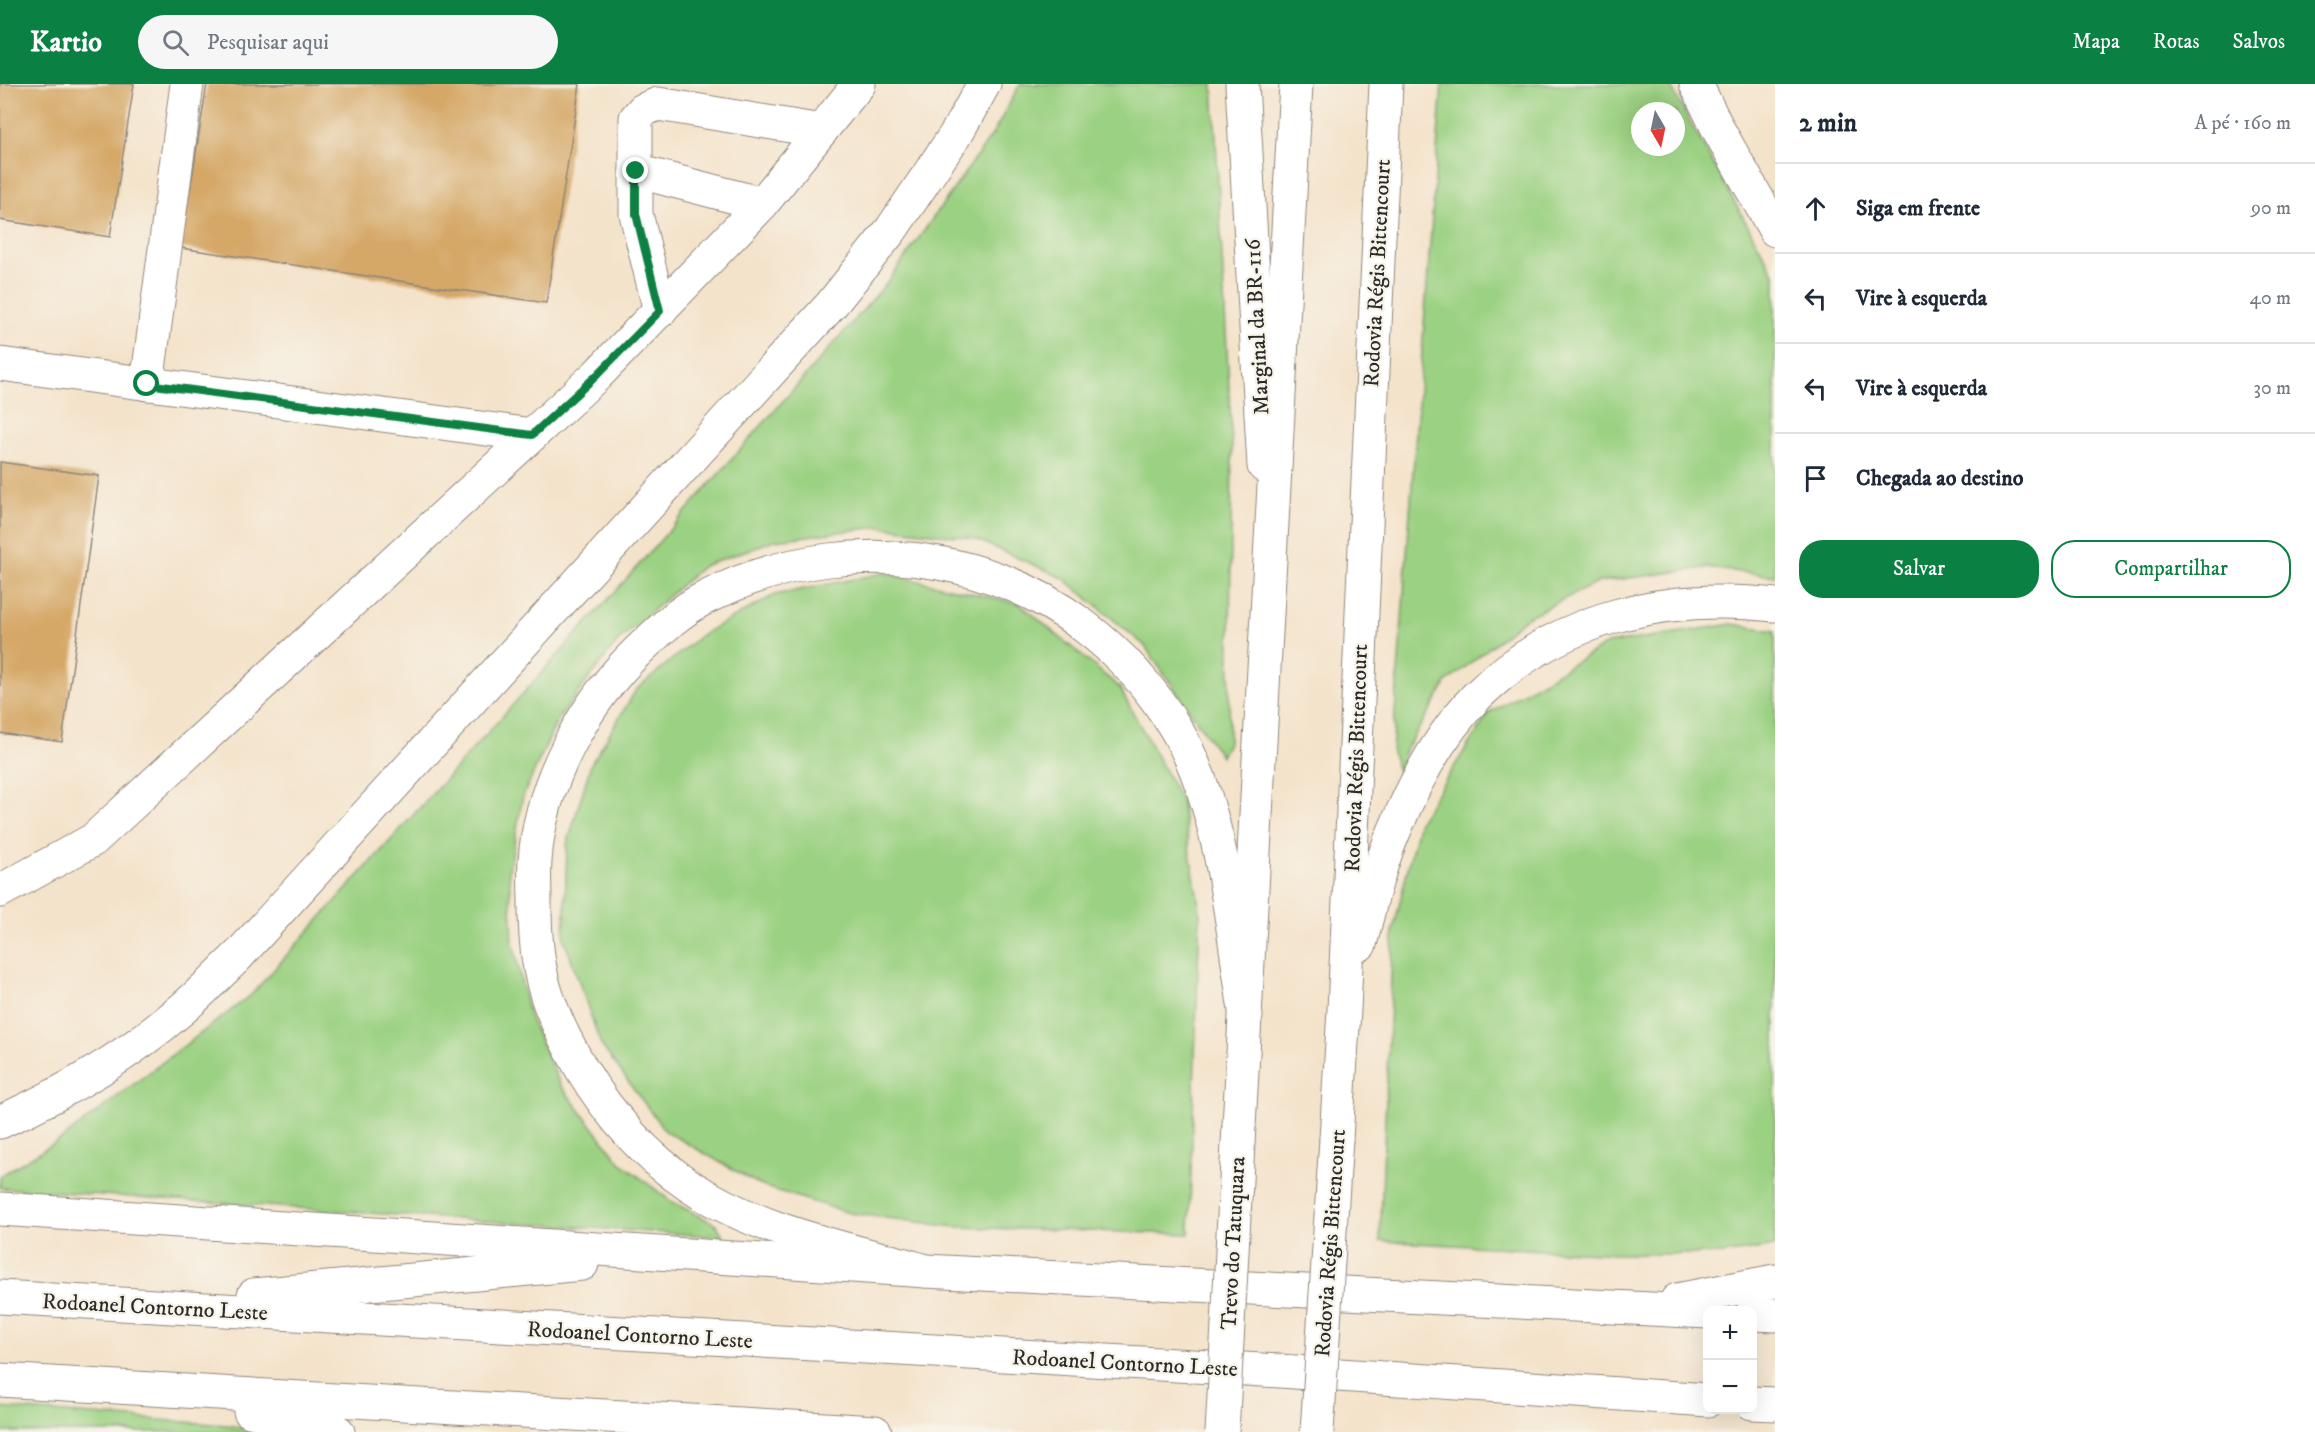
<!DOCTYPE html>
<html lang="pt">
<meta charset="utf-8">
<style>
body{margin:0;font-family:"IM FELL DW Pica",serif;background:#f6f6f7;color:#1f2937}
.controls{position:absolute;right:18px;bottom:18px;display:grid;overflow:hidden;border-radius:12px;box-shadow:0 6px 24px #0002}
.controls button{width:54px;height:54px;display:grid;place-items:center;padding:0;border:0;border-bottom:2px solid #e0e1e3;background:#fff;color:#1f2937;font:30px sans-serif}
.compass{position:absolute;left:1631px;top:18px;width:54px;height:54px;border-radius:50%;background:#fff;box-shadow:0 6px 24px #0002;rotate:171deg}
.stop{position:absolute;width:18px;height:18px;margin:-14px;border:4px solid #0b8043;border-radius:50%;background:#fff}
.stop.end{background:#0b8043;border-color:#fff;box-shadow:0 2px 6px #0008}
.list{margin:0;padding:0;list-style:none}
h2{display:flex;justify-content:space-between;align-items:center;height:78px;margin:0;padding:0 24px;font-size:26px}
h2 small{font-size:20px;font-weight:400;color:#747a83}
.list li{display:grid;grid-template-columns:39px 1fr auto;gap:18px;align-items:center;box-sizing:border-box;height:90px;padding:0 24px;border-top:2px solid #e0e1e3}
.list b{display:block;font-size:22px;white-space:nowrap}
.list em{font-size:20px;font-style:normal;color:#747a83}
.actions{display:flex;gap:12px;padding:18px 24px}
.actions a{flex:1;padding:14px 0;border:2px solid #0b8043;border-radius:24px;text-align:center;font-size:21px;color:#0b8043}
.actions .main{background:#0b8043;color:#fff}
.icon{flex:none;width:33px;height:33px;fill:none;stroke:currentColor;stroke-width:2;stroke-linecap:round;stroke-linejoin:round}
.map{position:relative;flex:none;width:1775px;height:1348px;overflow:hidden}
header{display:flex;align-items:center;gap:36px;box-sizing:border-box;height:84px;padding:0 30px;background:#0b8043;color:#fff}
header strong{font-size:28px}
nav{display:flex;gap:33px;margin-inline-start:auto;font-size:21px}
.search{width:420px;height:54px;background:#f6f6f7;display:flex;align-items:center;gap:15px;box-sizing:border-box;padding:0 21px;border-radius:33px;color:#747a83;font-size:22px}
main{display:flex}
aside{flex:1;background:#fff}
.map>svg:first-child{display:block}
</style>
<header>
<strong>Kartio</strong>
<div class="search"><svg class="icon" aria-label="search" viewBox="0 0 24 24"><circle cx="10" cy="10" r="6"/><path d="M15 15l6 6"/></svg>Pesquisar aqui</div>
<nav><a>Mapa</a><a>Rotas</a><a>Salvos</a></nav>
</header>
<main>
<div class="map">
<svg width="1775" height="1348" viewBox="0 0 1775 1348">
<rect width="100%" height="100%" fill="#f7f3e8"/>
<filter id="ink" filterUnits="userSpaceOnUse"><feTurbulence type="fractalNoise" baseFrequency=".0167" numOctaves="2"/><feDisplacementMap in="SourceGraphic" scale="12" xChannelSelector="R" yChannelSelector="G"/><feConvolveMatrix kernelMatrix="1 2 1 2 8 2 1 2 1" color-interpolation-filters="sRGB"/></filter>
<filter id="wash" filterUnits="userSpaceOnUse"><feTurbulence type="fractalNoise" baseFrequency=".008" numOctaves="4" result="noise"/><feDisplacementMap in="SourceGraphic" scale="24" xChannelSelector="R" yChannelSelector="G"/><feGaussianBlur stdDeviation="1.35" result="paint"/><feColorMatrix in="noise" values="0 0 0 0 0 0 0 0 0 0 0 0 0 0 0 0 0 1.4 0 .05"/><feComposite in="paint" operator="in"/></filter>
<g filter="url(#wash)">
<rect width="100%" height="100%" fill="#f4e3cb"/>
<g fill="#9bd182" stroke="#637e56" stroke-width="1.5" fill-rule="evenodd">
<path d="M1020,0h193l19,361 -3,296 -8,15 -77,-111 -81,-67 -90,-40 -94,-11 -104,13 -72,26 -86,76 -59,77 -35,77 -14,74 4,72 16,74 32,70 59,76 52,40 44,22 8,13 -724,-49v-12l63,-38 188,-143 370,-410 266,-302 107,-151z"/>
<path d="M1442,0h227l106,191v301l-70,-8 -106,14 -72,35 -80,65 -43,71 -6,19 -6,-19zM1640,27h36v36h-36z"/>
<path d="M883,489l137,31 99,83 62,113 19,111 -11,323 -234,-7 -106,-14 -87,-27 -97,-55 -64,-86 -37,-106 3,-94 24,-81 45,-74 65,-55 74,-40z"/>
<path d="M1732,540l43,7v615l-52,8h-106l-237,-13 13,-310 26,-110 70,-108 118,-69z"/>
<path d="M0,1324l226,17 50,7h-276z"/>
</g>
<g id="blocks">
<g fill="#d5a868">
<path d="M0,0h134l-24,153 -110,-17z"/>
<path d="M207,0h373l-34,219 -365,-55z"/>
<path d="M0,378l99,14 -37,266 -62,-9z"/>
</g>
</g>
</g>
<g filter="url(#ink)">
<use href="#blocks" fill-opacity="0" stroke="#90877b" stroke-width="1.5"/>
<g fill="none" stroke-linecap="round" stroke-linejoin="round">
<defs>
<g id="minor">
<path d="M636,87l126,33"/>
<path d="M660,227l-24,-97v-96l7,-8 15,-6 163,27"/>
<path d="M0,280l532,71"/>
<path d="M147,300l40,-300"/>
<path d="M0,807l93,-51 504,-465 165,-171 97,-120"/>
</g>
<path id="major" d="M1242,0l22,382"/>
<g id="highway">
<path d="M1696,0l22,45 57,101"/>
<path d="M1360,860c10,-39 19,-79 36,-117 19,-46 46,-95 81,-131 82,-80 188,-103 298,-91"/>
<path d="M0,1038c64,-29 127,-65 181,-112 20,-17 38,-36 57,-54l593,-651 60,-75 65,-96 28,-50"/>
<path d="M1239,1042l57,-1042"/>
<path d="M1336,1055l8,-129 42,-926"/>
<path d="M0,1125l926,62 782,41"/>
<path d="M926,1187c-79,-23 -167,-39 -236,-85 -45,-30 -82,-73 -109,-118 -15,-26 -29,-53 -37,-82 -7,-25 -9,-55 -9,-80 0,-15 -1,-31 0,-45 5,-78 50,-160 106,-213 19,-18 40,-38 64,-50 77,-40 169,-51 253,-31 92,22 169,80 218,162 47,79 55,196 70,287"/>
<path d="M254,1211l328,-31"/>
<path d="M0,1213l1280,74 428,29"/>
<path d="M1677,1216l98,-19"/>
<path d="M1752,1230l23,1"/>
<path d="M0,1296l875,52"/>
<path d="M1752,1319l23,1"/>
<path d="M250,1327l88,21"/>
</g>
</defs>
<use href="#minor" stroke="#90877b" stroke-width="35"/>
<use href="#major" stroke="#90877b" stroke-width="35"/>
<use href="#highway" stroke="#90877b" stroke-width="35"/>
<use href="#minor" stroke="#fff" stroke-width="33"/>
<use href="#major" stroke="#fff" stroke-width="33"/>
<use href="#highway" stroke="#fff" stroke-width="33"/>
<defs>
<g id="highway-bridge">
<path d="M1222,1348l17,-306"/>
<path d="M1317,1348l19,-293"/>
</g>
</defs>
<use href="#highway-bridge" stroke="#90877b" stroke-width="35" stroke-linecap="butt"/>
<use href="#highway-bridge" stroke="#fff" stroke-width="33"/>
</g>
</g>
<g fill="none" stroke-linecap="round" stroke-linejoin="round" filter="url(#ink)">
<path stroke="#0b8043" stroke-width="8" d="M147,300l385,51 65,-60 63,-64 -24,-97v-43"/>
</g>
<g text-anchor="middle" stroke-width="4.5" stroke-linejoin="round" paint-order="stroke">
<g font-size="22" fill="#2b2b2b" stroke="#f7f3e8">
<text transform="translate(1376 189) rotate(-87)" y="8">Rodovia Régis Bittencourt</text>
<text transform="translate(1256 243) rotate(-93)" y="8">Marginal da BR-116</text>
<text transform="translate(1355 674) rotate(-88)" y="8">Rodovia Régis Bittencourt</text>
<text transform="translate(1232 1159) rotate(-87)" y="8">Trevo do Tatuquara</text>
<text transform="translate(1329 1159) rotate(-86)" y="8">Rodovia Régis Bittencourt</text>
<text transform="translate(155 1222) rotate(3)" y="8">Rodoanel Contorno Leste</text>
<text transform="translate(640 1250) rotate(3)" y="8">Rodoanel Contorno Leste</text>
<text transform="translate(1125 1278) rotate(3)" y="8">Rodoanel Contorno Leste</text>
</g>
</g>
</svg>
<div class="controls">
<button>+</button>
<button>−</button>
</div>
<svg class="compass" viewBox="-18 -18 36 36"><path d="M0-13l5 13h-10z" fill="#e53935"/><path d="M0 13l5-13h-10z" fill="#747a83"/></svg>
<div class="stop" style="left:147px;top:300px"></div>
<div class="stop end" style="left:636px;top:87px"></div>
</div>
<aside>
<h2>2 min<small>A pé · 160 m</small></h2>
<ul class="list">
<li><svg class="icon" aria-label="ahead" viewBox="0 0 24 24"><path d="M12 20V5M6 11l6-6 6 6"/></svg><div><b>Siga em frente</b></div><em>90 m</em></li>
<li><svg class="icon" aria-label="left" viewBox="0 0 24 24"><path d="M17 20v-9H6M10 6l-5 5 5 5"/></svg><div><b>Vire à esquerda</b></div><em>40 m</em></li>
<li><svg class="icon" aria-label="left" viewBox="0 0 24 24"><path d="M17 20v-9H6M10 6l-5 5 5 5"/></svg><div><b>Vire à esquerda</b></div><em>30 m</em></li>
<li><svg class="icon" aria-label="arrive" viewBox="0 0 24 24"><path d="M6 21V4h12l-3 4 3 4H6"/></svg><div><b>Chegada ao destino</b></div></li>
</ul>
<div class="actions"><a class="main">Salvar</a><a>Compartilhar</a></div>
</aside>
</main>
